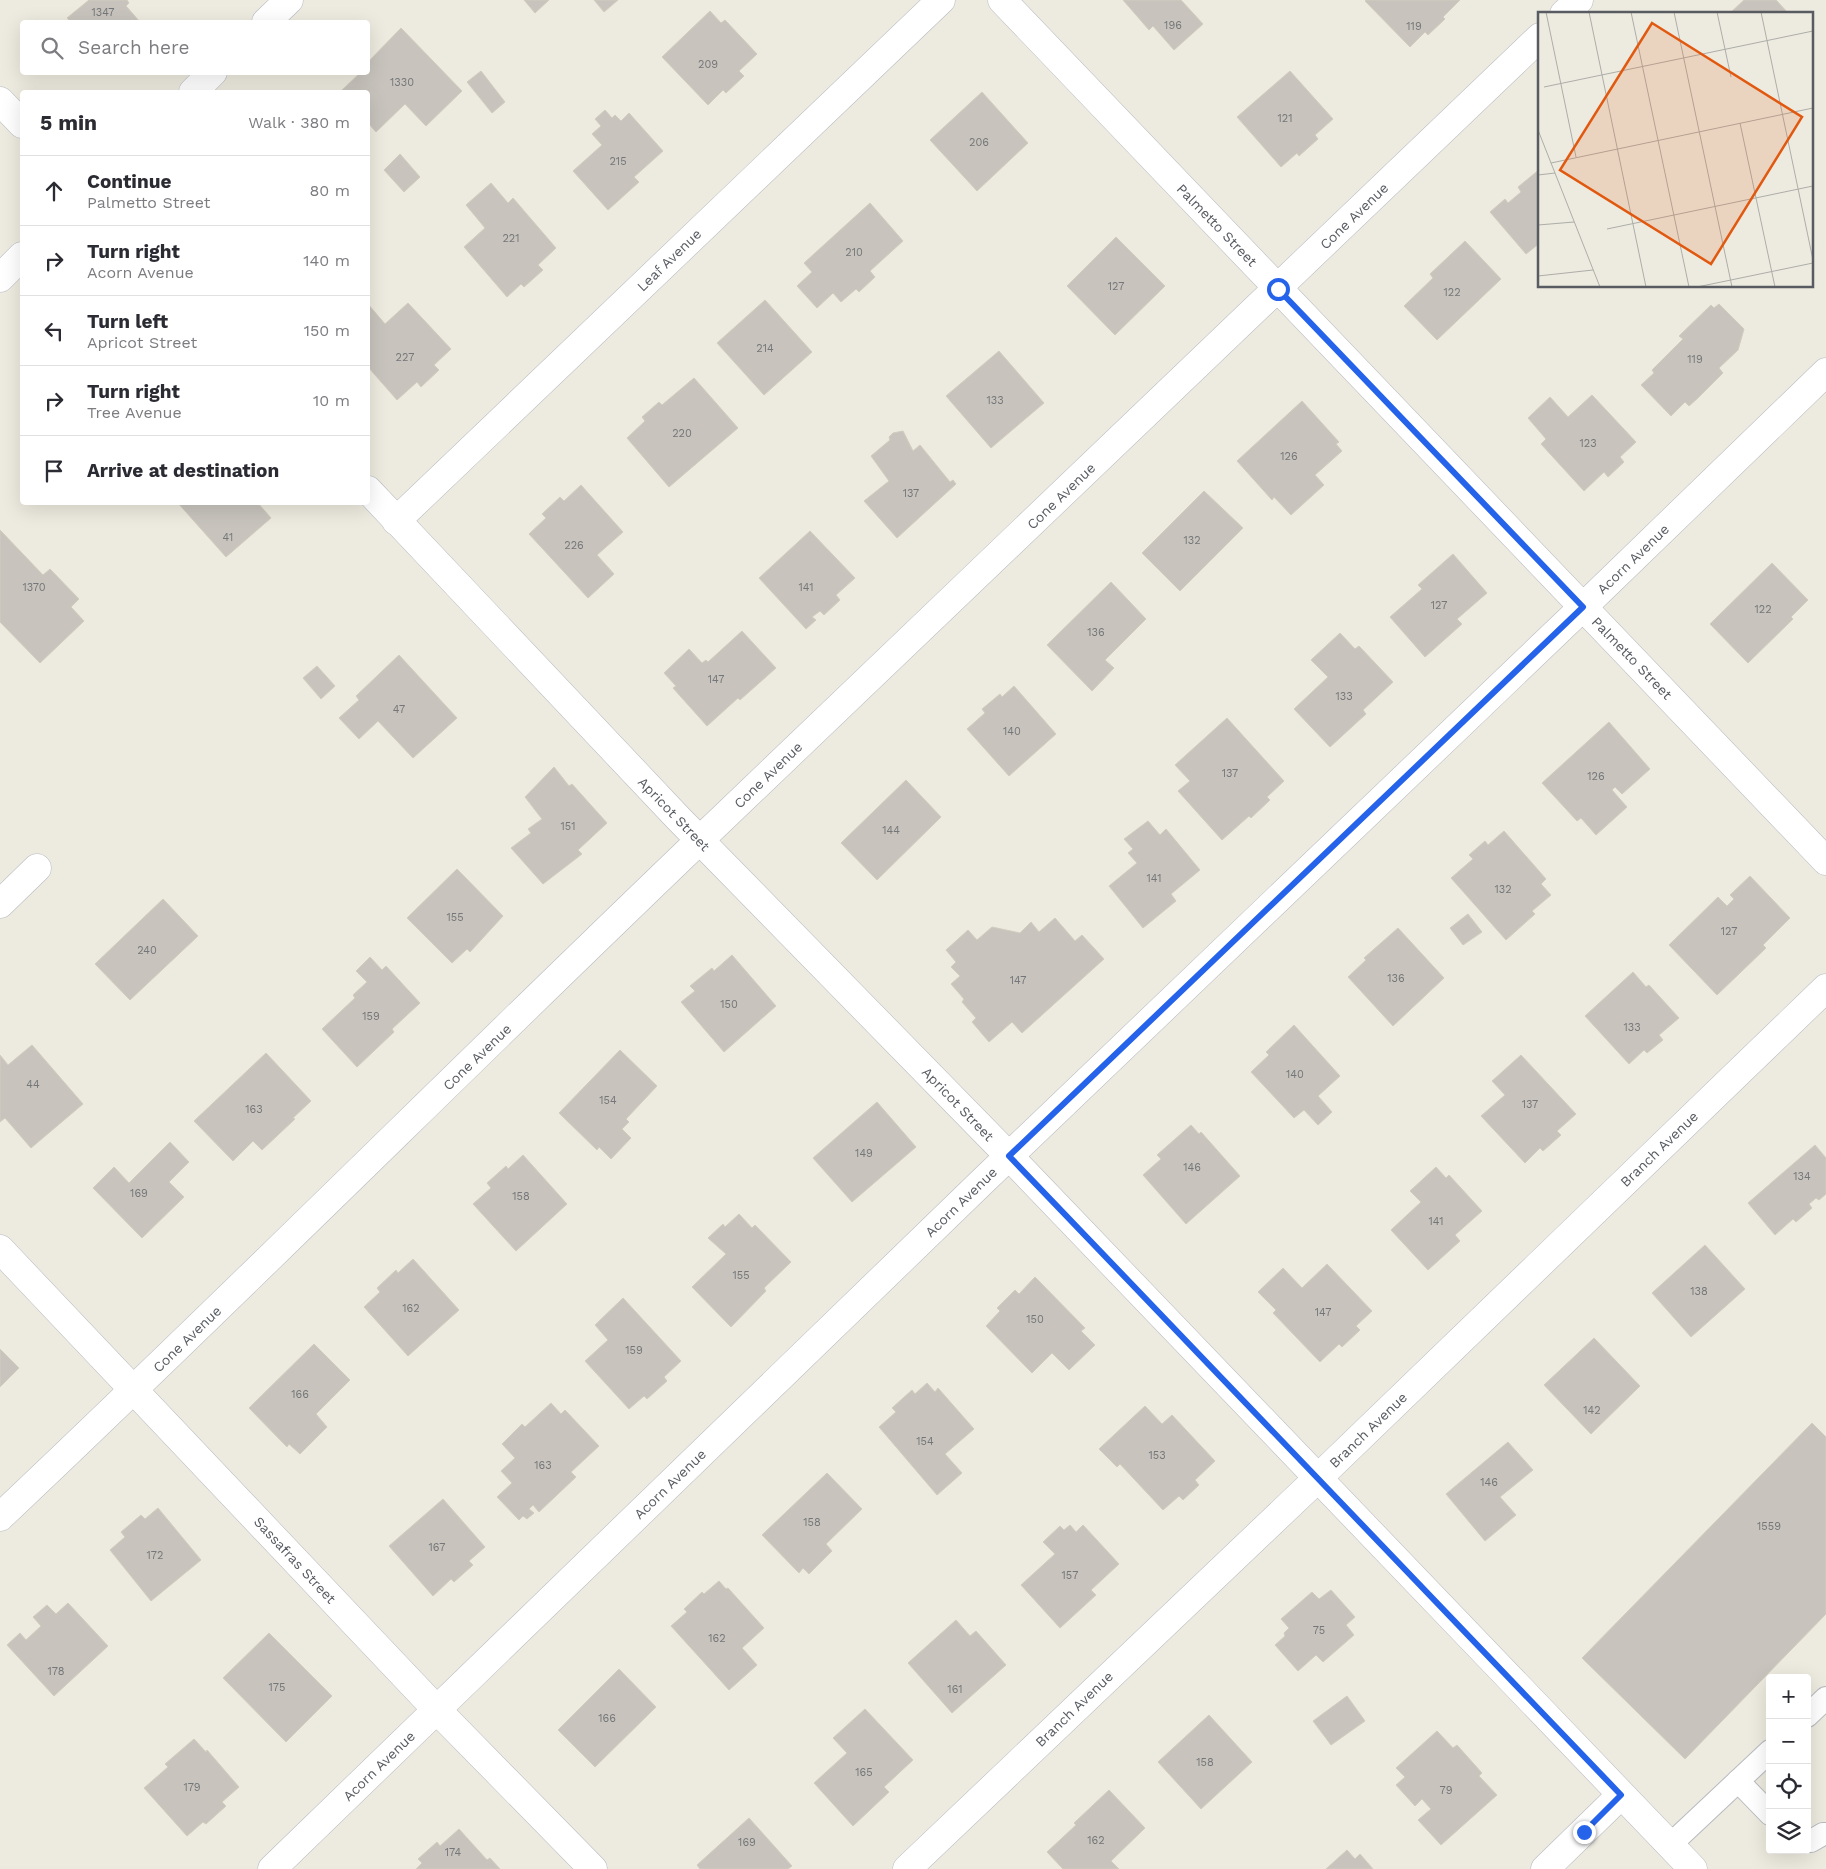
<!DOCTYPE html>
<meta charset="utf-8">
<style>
body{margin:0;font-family:"Work Sans",sans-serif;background:#f2f2f3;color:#2b2b33}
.controls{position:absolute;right:15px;bottom:15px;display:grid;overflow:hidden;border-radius:5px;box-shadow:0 5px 20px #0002}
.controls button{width:45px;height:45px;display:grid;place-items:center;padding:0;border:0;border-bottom:1px solid #e1e1e2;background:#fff;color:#2b2b33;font:25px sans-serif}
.stop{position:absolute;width:15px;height:15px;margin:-11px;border:4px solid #2563eb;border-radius:50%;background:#fff}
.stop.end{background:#2563eb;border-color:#fff;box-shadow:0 1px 5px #0008}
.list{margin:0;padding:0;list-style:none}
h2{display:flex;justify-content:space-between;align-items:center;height:65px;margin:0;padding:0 20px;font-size:21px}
h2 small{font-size:16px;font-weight:400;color:#7c7c81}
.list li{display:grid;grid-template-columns:32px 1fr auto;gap:15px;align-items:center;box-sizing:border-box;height:70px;padding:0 20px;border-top:1px solid #e1e1e2}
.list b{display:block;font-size:19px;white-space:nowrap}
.list p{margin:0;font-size:16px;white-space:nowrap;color:#7c7c81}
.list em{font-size:16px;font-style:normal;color:#7c7c81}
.icon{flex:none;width:28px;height:28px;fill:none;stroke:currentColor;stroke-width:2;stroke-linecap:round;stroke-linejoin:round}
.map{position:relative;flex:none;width:1826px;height:1869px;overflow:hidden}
.search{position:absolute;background:#fff;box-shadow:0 5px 20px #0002;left:20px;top:20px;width:350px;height:55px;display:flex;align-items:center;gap:12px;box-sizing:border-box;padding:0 18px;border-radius:5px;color:#7c7c81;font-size:19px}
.panel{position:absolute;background:#fff;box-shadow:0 5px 20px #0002;left:20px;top:90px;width:350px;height:415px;border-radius:5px}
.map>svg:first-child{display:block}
</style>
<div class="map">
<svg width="1826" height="1869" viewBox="0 0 1826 1869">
<rect width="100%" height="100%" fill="#edeadf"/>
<g fill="#c8c4bd" stroke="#d2ccbe">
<path d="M89,0h38l2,3 -3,3 14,16h-72l2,-1 -3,-3z"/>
<path d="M524,0h25l-14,13z"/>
<path d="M594,0h24l-14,12z"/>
<path d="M1123,0h58l22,24 -29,26 -21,-24 -4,4z"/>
<path d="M1366,0h94l-17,17 2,2 -17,16 -3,-3 -15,15 -45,-46z"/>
<path d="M1744,0h32l13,14h-60z"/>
<path d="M710,11l11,12 4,-3 32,34 -18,17 5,5 -18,17 -3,-3 -15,15 -46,-48z"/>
<path d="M401,28l61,63 -36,35 -21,-22 -29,28 -8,-9v-31h-28l21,-20h7v-10z"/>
<path d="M481,71l24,31 -13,11 -25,-31z"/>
<path d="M1290,71l43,48 -18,16 3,4 -19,17 -2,-3 -16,14 -44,-50z"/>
<path d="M982,92l46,51 -51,48 -47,-51z"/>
<path d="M605,110l7,8 3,-3 6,6 8,-8 34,38 -29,26 5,5 -31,28 -35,-39 29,-26 -10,-11 9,-8 -6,-7z"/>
<path d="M400,154l20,23 -16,15 -20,-22z"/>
<path d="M1540,169v74l-14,11 -36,-42 15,-13 3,4 13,-11 -3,-5z"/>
<path d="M491,183l17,20 5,-5 43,50 -18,17 5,5 -19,17 -3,-3 -14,13 -43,-50 21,-19 -19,-23z"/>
<path d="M870,203l33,38 -33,30 5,6 -16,15 -3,-3 -15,13 -8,-9 -16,15 -20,-22 15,-14 -8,-9z"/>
<path d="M1116,237l49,49 -50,49 -48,-49z"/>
<path d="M1465,241l36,38 -64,61 -33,-34 29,-28 -3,-4z"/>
<path d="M765,300l47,52 -48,43 -47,-52z"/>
<path d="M408,303l43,46 -17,16 5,5 -18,17 -4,-5 -20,18 -29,-33v-63l17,20z"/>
<path d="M1719,304l25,25 -6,21 -19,18 4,5 -25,25 -9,8 -4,-4 -14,14 -30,-31 13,-12 -2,-3 31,-31 -4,-3 32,-31 3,3z"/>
<path d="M999,351l45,52 -53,45 -45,-52z"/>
<path d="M694,378l44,50 -69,59 -42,-49 18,-17 -3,-4 17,-15 3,3z"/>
<path d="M1592,395l44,47 -16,15 4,5 -16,15 -4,-5 -20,19 -43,-47 5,-5 -18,-21 22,-21 18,20z"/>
<path d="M1302,401l37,41 -3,2 6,7 -27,24 9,10 -33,30 -17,-18 -2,3 -35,-39z"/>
<path d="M903,431l10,20 7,-6 30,37 3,-2 3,4 -59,54 -33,-37 25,-20 -18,-25 19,-16 -1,-3 4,-4z"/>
<path d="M581,485l42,47 -26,23 17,19 -26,24 -59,-64 17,-16 -4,-4 18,-17 4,4z"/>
<path d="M1204,491l39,37 -63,63 -38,-38z"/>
<path d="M177,502h80l14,16 -45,39z"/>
<path d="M0,530l43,45 7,-6 29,30 -8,8 13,14 -44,42 -40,-41z"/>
<path d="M810,531l45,47 -19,17 4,5 -16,15 -4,-4 -8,6 4,3 -10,9 -47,-51z"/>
<path d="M1453,554l34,39 -30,26 5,5 -37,33 -35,-40 32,-28 -4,-4z"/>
<path d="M1772,563l36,37 -17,17 2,2 -45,44 -38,-39z"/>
<path d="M1111,582l35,37 -41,41 9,8 -22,23 -45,-46z"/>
<path d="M742,631l34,37 -36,32 -2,-2 -31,28 -34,-38 3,-2 -12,-13 25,-24 13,14 4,-3 2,2z"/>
<path d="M1340,633l15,16 4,-3 34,36 -30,28 3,4 -36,33 -36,-38 34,-32 -17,-17z"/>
<path d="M399,655l58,63 -44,40 -35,-37 -19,18 -20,-21 20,-18 -3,-4z"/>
<path d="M317,666l18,20 -14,13 -18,-21z"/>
<path d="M1014,686l42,48 -47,42 -42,-47 18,-16 -3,-4 18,-15 2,3z"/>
<path d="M1227,718l57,63 -17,16 3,3 -19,18 -2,-2 -27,24 -44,-49 12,-10 -15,-16z"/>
<path d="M1609,722l41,47 -28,25 -7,-7 -3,3 15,17 -31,28 -15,-17 -4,3 -35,-38z"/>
<path d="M554,767l15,19 3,-2 35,39 -29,27 4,4 -39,30 -32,-36 20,-15 -3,-4 14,-10 -17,-22z"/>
<path d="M906,780l35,37 -64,63 -36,-37z"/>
<path d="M1148,821l12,14 6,-6 34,41 -29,24 5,7 -33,27 -34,-42 28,-23 -9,-10 5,-4 -9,-10z"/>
<path d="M1504,831l42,48 -5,5 10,11 -19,16 3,3 -29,26 -55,-62 22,-19 -4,-4 16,-14 3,4z"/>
<path d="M457,869l46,47 -33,36 -3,-3 -15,14 -45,-45z"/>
<path d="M1750,876l40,42 -27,27 3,3 -49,47 -48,-50 49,-48 9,9 7,-7 -4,-4z"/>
<path d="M163,899l35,37 -68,64 -35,-36z"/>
<path d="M1468,914l14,18 -19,13 -13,-17z"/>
<path d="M1055,918l20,23 7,-6 22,24 -82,74 -10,-11 -23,20 -17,-20 4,-4 -14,-16 2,-3 -13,-15 9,-8 -9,-9 5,-5 -10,-12 22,-20 9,10 15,-13 28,6 11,-11 8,10z"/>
<path d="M1398,928l46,50 -51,48 -45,-49 18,-17 -2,-2z"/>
<path d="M732,955l44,51 -52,46 -43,-50 14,-11 -5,-5 22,-18 2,3z"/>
<path d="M370,957l12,13 4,-4 34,37 -28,26 2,3 -37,35 -35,-38 33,-31 -2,-3 14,-13 -11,-11z"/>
<path d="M1633,972l13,15 3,-2 30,33 -20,17 4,5 -16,13 -3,-3 -15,14 -44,-48z"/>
<path d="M1294,1025l46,51 -22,20 14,16 -14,13 -14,-15 -10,8 -43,-46 18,-17 -3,-3z"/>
<path d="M32,1045l51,59 -52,44 -26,-30 -5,4v-67l8,10z"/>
<path d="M620,1050l37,36 -31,33 3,3 -7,7 9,9 -20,21 -12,-12 -2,3 -38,-37z"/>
<path d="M266,1053l45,48 -18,17 2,1 -33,31 -9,-9 -20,20 -39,-40z"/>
<path d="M1521,1055l55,59 -19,17 4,4 -18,16 -3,-3 -15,15 -44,-47 24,-21 -13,-14z"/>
<path d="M877,1102l39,45 -64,55 -39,-44z"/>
<path d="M1191,1125l8,9 2,-2 39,44 -54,48 -43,-49 18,-16 -4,-4z"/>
<path d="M170,1142l19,20 -20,20 15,15 -42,41 -49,-50 21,-21 15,16z"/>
<path d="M1815,1145l11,13v36l-7,6 -3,-2 -7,6 3,4 -16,14 -3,-3 -18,16 -27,-32z"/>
<path d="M523,1155l44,49 -51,47 -43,-47 18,-16 -4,-5 19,-17 2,3z"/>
<path d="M1436,1167l10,11 3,-3 33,36 -27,24 5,6 -32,29 -37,-40 30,-28 -11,-11z"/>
<path d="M739,1214l13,14 3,-3 36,37 -27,26 2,3 -35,36 -39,-40 34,-33 -18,-16 15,-14 2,3z"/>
<path d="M1705,1245l40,44 -54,48 -39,-44z"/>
<path d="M413,1259l46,51 -51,46 -44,-49 16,-15 -3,-4 19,-18 2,3z"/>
<path d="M1327,1264l45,47 -16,15 4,4 -18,17 -3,-3 -19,18 -47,-49 3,-3 -18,-18 25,-24 19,20z"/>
<path d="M1035,1277l50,51 -4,3 14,14 -26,25 -17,-17 -20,20 -46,-47 14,-15 -3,-3 18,-18 4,4z"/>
<path d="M623,1298l58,63 -17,16 3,4 -20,18 -3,-3 -15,13 -44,-48 23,-21 -13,-15z"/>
<path d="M1594,1338l46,48 -49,48 -47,-49z"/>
<path d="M314,1344l36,36 -34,34 11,13 -27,27 -11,-10 -2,3 -38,-39z"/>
<path d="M0,1349l19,19 -19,19z"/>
<path d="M927,1383l8,9 3,-4 36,41 -29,25 17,19 -25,22 -58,-68 17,-15 -4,-4 20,-18 3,4z"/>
<path d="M551,1403l10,11 4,-4 34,36 -28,26 5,5 -37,35 -6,-7 -4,4 5,4 -7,6 -4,-3 -4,4 -22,-23 15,-14 -11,-12 14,-13 -13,-14 20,-20 3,3z"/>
<path d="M1145,1406l17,18 10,-9 43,46 -20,19 4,5 -16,15 -4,-4 -16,14 -43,-46 -3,3 -18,-18z"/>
<path d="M1812,1423l14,14v177l-141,145 -103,-101z"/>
<path d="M1508,1442l25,28 -33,27 16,18 -31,26 -39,-47z"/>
<path d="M827,1473l35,36 -36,35 6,7 -23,23 -6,-6 -4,5 -37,-38z"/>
<path d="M443,1499l42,48 -16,14 4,4 -19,17 -3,-3 -18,17 -44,-50z"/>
<path d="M158,1508l43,52 -50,41 -41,-51 15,-13 -4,-5 20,-17 4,4z"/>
<path d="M1070,1525l6,7 7,-7 36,39 -28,26 5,5 -36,33 -39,-43 34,-31 -12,-12 17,-16 4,4z"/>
<path d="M719,1581l7,8 2,-1 36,40 -22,20 15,17 -28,25 -58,-64 16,-14 -3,-3 18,-17 2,2z"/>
<path d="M1331,1590l24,27 -9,8 8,10 -31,27 -7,-7 -18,16 -23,-26 10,-9 -1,-3 5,-5 -8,-9 31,-27 7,7z"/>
<path d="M68,1603l40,43 -54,50 -47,-51 13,-12 6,7 15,-14 -8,-9 14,-12 9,9z"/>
<path d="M956,1620l14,16 6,-5 30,34 -54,48 -44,-50z"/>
<path d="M269,1633l63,63 -46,46 -63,-64z"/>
<path d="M619,1669l37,38 -61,60 -37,-37z"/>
<path d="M1347,1696l18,25 -34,24 -18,-24z"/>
<path d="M865,1709l48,51 -29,27 5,5 -36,34 -39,-43 33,-30 -14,-15z"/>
<path d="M1209,1715l43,47 -51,47 -43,-47z"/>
<path d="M1437,1731l16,17 4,-3 25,28 -3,3 18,19 -56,50 -23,-25 13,-11 -9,-10 -7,7 -19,-21 9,-8 -9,-9z"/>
<path d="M194,1739l12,13 1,-2 32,37 -17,15 4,4 -20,18 -3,-2 -16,14 -43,-48 24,-21 -3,-3z"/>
<path d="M1109,1790l36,38 -34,33 8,8h-56l-16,-17 29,-27 -2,-2z"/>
<path d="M749,1818l43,48 -4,3h-88l-3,-4z"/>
<path d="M459,1829l28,31 3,-2 10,11h-84l6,-6 -4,-4 19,-17 3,4z"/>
<path d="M1347,1850l8,9 5,-5 13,15h-47z"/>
</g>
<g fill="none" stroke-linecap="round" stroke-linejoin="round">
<defs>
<g id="lane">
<path d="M1807,1716l19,-18"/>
<path d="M1738,1781l32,33"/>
<path d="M1807,1841h4l12,-7h3"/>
<path d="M1670,1845l100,-94"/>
</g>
<g id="street">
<path d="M1002,0l824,861"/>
<path d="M1564,14l15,-14"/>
<path d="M266,22l23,-22"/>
<path d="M193,92l20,-20"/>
<path d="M0,101l22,23"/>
<path d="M0,278l22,-22"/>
<path d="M368,490l310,328 331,338 684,713"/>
<path d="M396,521l545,-521"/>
<path d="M0,904l37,-36"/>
<path d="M0,1249l437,461 156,159"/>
<path d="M0,1517c237,-224 467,-454 702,-679 279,-267 559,-533 838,-801"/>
<path d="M272,1869l713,-690 598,-572 243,-235"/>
<path d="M907,1869l411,-391 508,-490"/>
<path d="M1545,1869l76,-74"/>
</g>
</defs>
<use href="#lane" stroke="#b8bac0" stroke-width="24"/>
<use href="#street" stroke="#b8bac0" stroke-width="29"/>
<use href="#lane" stroke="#fff" stroke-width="22"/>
<use href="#street" stroke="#fff" stroke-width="28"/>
</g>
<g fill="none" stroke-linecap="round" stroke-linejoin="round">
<path stroke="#2563eb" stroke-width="6" d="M1278,289l305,318 -574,549 612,639 -37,37"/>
</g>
<g text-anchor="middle" stroke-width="4.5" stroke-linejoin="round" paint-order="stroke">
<g font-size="11" fill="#747679">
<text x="103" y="16">1347</text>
<text x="1173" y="29">196</text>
<text x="1414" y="30">119</text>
<text x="708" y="68">209</text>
<text x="402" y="86">1330</text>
<text x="1285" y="122">121</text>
<text x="979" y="146">206</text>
<text x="618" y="165">215</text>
<text x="511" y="242">221</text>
<text x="854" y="256">210</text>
<text x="1116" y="290">127</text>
<text x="1452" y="296">122</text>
<text x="765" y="352">214</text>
<text x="405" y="361">227</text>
<text x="1695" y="363">119</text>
<text x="995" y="404">133</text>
<text x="682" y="437">220</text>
<text x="1588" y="447">123</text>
<text x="1289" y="460">126</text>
<text x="911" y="497">137</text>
<text x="228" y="541">41</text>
<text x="1192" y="544">132</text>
<text x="574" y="549">226</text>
<text x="34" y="591">1370</text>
<text x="806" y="591">141</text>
<text x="1439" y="609">127</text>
<text x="1763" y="613">122</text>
<text x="1096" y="636">136</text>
<text x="716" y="683">147</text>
<text x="1344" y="700">133</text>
<text x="399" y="713">47</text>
<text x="1012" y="735">140</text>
<text x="1230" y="777">137</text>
<text x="1596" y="780">126</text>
<text x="568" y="830">151</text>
<text x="891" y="834">144</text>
<text x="1154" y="882">141</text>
<text x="1503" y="893">132</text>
<text x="455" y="921">155</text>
<text x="1729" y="935">127</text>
<text x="147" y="954">240</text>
<text x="1396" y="982">136</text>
<text x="1018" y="984">147</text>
<text x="729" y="1008">150</text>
<text x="371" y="1020">159</text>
<text x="1632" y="1031">133</text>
<text x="1295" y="1078">140</text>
<text x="33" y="1088">44</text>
<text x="608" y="1104">154</text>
<text x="1530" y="1108">137</text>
<text x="254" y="1113">163</text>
<text x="864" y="1157">149</text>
<text x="1192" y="1171">146</text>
<text x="1802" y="1180">134</text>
<text x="139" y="1197">169</text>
<text x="521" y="1200">158</text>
<text x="1436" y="1225">141</text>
<text x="741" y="1279">155</text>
<text x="1699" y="1295">138</text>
<text x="411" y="1312">162</text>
<text x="1323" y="1316">147</text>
<text x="1035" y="1323">150</text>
<text x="634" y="1354">159</text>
<text x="300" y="1398">166</text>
<text x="1592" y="1414">142</text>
<text x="925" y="1445">154</text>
<text x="1157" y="1459">153</text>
<text x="543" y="1469">163</text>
<text x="1489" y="1486">146</text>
<text x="812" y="1526">158</text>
<text x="1769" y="1530">1559</text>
<text x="437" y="1551">167</text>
<text x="155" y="1559">172</text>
<text x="1070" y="1579">157</text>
<text x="1319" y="1634">75</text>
<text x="717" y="1642">162</text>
<text x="56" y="1675">178</text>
<text x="277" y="1691">175</text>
<text x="955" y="1693">161</text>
<text x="607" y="1722">166</text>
<text x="1205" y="1766">158</text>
<text x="864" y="1776">165</text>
<text x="192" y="1791">179</text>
<text x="1446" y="1794">79</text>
<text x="1096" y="1844">162</text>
<text x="747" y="1846">169</text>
<text x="453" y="1856">174</text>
</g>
<g font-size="14" fill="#585c62" stroke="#fff">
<text transform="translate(1354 216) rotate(-44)" y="5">Cone Avenue</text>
<text transform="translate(1217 225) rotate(46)" y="5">Palmetto Street</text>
<text transform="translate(669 260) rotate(-44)" y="5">Leaf Avenue</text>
<text transform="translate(1061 496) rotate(-44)" y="5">Cone Avenue</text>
<text transform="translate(1633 559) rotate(-44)" y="5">Acorn Avenue</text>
<text transform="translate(1632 658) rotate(46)" y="5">Palmetto Street</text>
<text transform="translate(768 775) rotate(-44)" y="5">Cone Avenue</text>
<text transform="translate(674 814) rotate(46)" y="5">Apricot Street</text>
<text transform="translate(477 1057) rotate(-44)" y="5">Cone Avenue</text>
<text transform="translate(958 1104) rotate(46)" y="5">Apricot Street</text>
<text transform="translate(1659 1149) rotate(-44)" y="5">Branch Avenue</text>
<text transform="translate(961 1202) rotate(-44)" y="5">Acorn Avenue</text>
<text transform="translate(187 1339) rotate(-44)" y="5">Cone Avenue</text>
<text transform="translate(1368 1430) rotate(-44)" y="5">Branch Avenue</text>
<text transform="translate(670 1484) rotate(-44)" y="5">Acorn Avenue</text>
<text transform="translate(295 1560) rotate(47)" y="5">Sassafras Street</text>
<text transform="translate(1074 1709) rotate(-44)" y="5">Branch Avenue</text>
<text transform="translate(379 1766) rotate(-44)" y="5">Acorn Avenue</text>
</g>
</g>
<g transform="translate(1538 12)">
<rect width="275" height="275" fill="#edeadf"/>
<path fill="none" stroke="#adada9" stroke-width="1" d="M8,0l30,145M51,0l57,275M93,0l58,275M136,0l58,275M179,0l14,65M223,0l52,248M6,75l269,-56M202,111l35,164M0,118l62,157M13,151l262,-55M0,163l17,-2M0,213l36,-3M69,217l206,-43M0,264l55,-6M159,275l116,-24"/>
<path fill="#e15910" fill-opacity="0.15" stroke="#e15910" stroke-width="2.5" d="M114,11l150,94 -91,147 -151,-94z"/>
<rect width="275" height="275" fill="none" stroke="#585c62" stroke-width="2.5"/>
</g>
</svg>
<div class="controls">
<button>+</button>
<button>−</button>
<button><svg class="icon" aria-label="locate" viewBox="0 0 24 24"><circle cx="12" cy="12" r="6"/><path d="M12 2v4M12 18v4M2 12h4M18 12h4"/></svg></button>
<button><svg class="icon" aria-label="layers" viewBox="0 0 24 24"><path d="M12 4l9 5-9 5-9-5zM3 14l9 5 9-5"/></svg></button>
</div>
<div class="stop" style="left:1278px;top:289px"></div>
<div class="stop end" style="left:1584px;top:1832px"></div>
<div class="search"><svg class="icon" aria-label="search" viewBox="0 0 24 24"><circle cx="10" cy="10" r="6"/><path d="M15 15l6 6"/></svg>Search here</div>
<section class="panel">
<h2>5 min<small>Walk · 380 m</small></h2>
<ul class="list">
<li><svg class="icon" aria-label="ahead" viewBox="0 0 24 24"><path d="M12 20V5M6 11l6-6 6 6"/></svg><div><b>Continue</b><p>Palmetto Street</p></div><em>80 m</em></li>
<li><svg class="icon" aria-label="right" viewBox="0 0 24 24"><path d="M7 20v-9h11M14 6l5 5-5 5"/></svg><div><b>Turn right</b><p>Acorn Avenue</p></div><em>140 m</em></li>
<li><svg class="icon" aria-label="left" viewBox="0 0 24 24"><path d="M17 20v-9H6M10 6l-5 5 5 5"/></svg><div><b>Turn left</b><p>Apricot Street</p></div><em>150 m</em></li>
<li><svg class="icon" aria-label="right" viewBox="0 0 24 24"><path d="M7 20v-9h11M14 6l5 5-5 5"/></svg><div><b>Turn right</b><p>Tree Avenue</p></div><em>10 m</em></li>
<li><svg class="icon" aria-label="arrive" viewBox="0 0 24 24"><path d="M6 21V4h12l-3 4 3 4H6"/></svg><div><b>Arrive at destination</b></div></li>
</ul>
</section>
</div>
